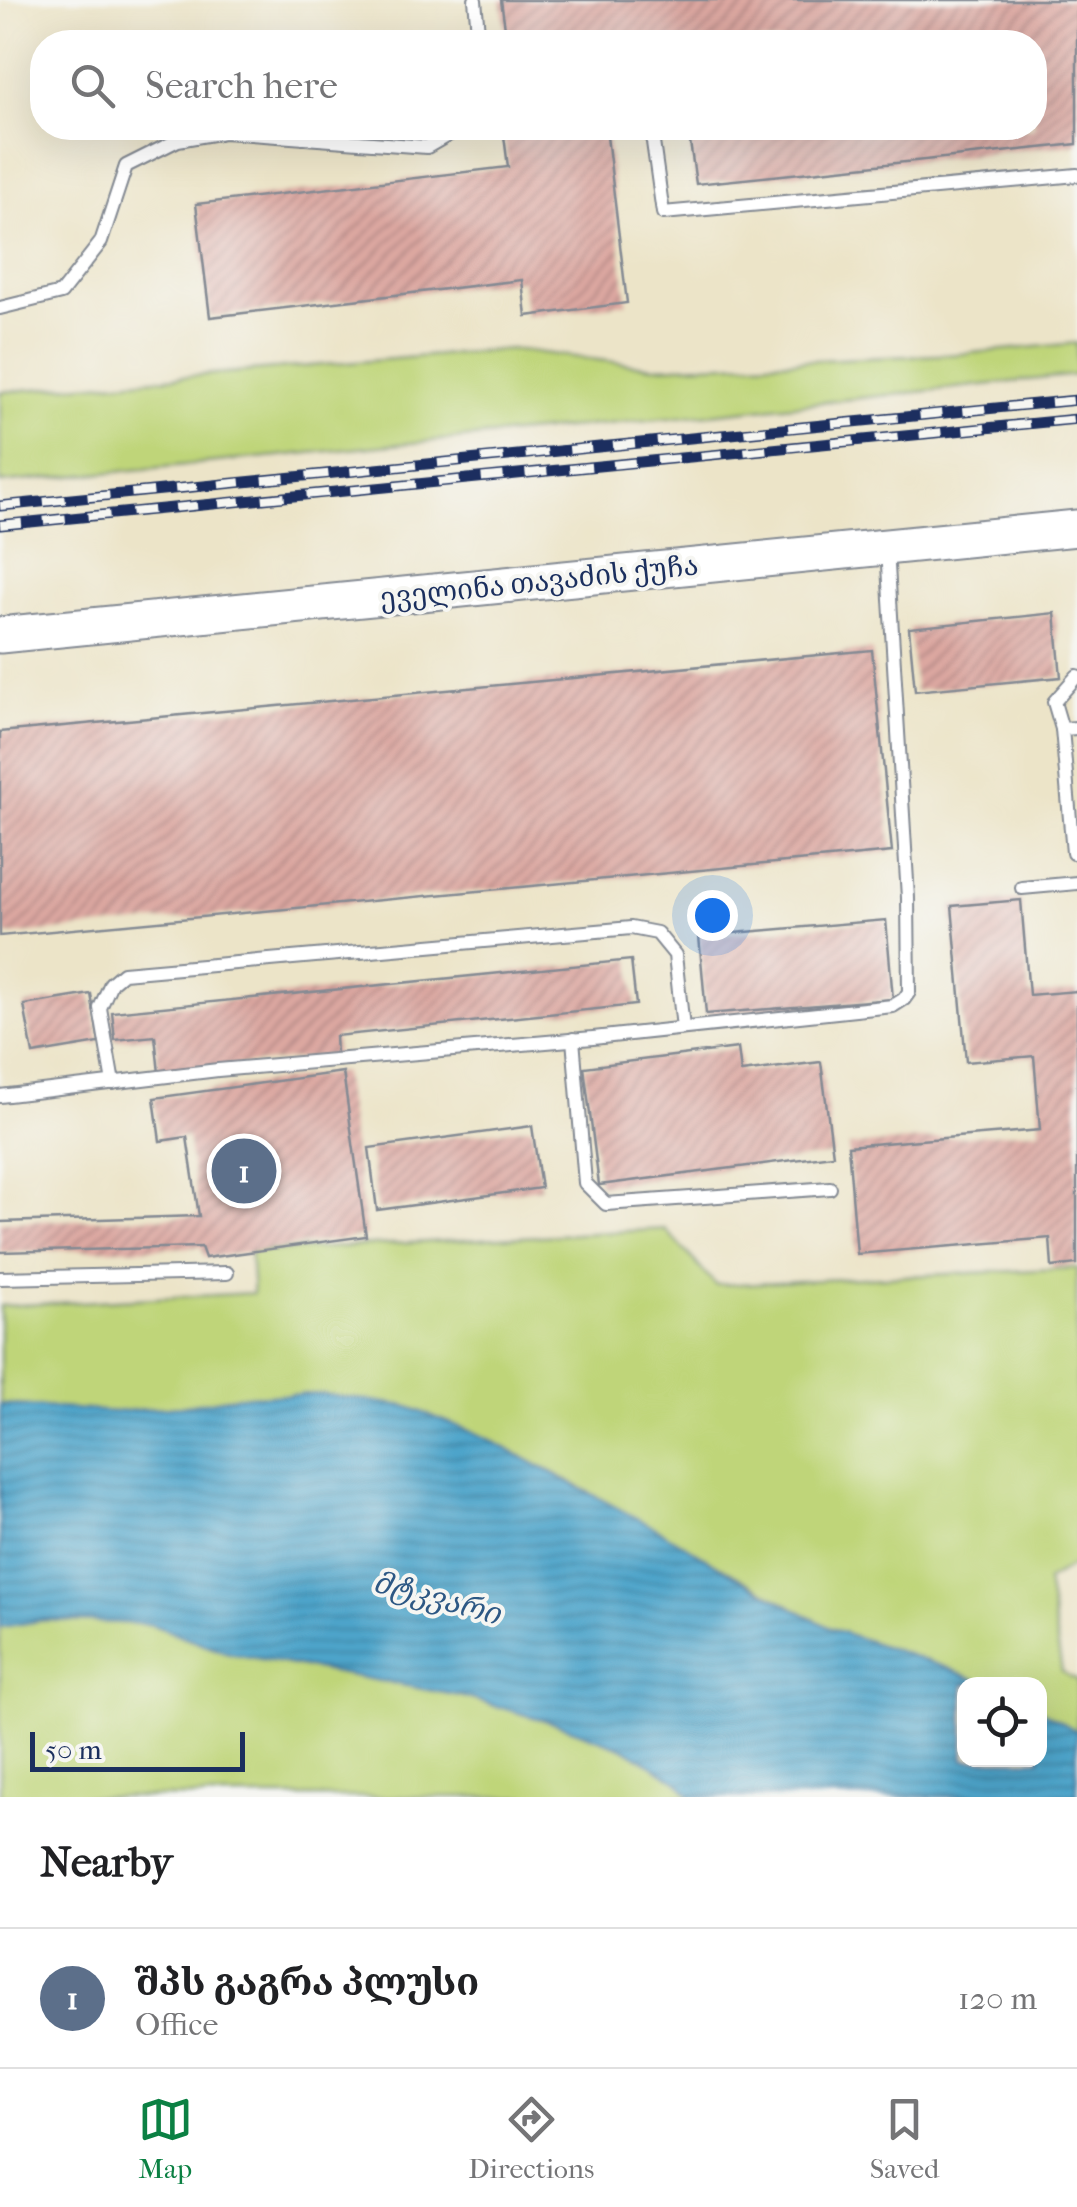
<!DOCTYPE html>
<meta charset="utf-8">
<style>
body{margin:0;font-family:"IM FELL French Canon","Noto Serif Georgian",serif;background:#f2f2f2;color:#202124}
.controls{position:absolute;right:30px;bottom:30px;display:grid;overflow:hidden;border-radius:20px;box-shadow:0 10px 40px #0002}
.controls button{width:90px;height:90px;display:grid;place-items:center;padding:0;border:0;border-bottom:2px solid #e0e0e0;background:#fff;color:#202124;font:50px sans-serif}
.scale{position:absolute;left:30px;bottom:25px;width:215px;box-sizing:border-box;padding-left:10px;border:5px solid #1b2f5e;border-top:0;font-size:28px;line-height:35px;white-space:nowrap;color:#1b2f5e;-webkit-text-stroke:8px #f6f6f2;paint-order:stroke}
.you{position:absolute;left:712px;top:915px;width:35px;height:35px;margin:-25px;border:8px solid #fff;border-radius:50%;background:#1a73e8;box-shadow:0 0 0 15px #1a73e833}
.badge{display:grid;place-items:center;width:65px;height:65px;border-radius:50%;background:#0b8043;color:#fff;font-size:32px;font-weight:700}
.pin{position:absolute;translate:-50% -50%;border:5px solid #fff;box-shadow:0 2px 10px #0006}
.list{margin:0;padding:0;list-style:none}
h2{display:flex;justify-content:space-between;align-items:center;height:130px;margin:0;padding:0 40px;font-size:42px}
h2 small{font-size:32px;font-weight:400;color:#757577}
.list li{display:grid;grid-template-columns:65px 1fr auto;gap:30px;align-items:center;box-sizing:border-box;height:140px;padding:0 40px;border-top:2px solid #e0e0e0}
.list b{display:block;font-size:38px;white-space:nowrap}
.list p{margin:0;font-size:32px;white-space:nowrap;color:#757577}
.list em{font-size:32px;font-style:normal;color:#757577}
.icon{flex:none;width:55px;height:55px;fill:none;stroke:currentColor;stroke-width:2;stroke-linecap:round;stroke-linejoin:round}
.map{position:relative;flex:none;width:1077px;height:1797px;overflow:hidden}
.search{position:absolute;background:#fff;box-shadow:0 10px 40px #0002;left:30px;right:30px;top:30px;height:110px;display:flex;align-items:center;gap:25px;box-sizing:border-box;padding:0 35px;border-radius:40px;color:#757577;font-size:38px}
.sheet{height:270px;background:#fff}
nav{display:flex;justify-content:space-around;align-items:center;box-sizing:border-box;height:140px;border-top:2px solid #e0e0e0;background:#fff;font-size:28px;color:#757577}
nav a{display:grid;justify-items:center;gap:5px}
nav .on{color:#0b8043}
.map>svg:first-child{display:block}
</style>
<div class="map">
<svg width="1077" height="1797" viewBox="0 0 1077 1797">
<defs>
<pattern id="water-rules" width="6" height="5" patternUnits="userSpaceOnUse" patternTransform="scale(2.5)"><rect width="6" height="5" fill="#4ea4ca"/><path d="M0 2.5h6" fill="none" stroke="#4086a7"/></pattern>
<pattern id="building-hatch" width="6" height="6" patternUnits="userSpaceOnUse" patternTransform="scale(2.5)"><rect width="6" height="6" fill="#dca7a0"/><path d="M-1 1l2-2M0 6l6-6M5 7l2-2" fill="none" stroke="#b28886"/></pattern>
</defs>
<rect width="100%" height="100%" fill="#f6f6f2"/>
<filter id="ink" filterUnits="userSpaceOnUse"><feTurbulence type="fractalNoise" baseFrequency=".01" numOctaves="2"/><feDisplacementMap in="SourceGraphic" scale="20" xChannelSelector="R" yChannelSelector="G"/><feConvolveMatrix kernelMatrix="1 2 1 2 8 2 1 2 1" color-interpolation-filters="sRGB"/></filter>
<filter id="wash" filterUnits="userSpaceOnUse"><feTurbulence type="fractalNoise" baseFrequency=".0048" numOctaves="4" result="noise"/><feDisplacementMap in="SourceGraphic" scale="40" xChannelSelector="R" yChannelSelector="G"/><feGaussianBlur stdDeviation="2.25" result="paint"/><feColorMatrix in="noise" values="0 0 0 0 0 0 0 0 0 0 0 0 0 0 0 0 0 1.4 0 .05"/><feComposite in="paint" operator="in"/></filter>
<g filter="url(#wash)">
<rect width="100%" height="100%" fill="#ece4c8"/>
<g fill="#bfd579" stroke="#6d826c" stroke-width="2.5">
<path d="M1077,343v32l-367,39 -710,69v-91l511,-43 143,18 306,-13z"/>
<path d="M665,1229l51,56 361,-17v295l-30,18 15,91 15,8v51l-37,-21v-26h-54l-39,-16 -117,-40 -259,-146 -91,-47 -74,-29 -166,-10 -59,10 -66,6 -115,-8v-98l253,-13 -3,-41z"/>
<path d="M45,1620l105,4 79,29 232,43 97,28 66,24 53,33 15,16h-692v-170z"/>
</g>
<path fill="url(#water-rules)" stroke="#346a94" stroke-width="2.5" d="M322,1394l84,12 74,29 179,95 92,55 79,43 117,40 39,16h-22v76h76v-50l37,21v66h-385l-15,-16 -53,-33 -66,-24 -97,-28 -232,-43 -79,-29 -105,-4 -45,7v-223l115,8 66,-6 59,-10z"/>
<g id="blocks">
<g fill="url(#building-hatch)">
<path d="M501,0h576v144l-381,40 -8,-56h346v-86h-527z"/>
<path d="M503,128h103l21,175 -101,13 -4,-36 -312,37 -14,-113 312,-37z"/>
<path d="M1055,613l6,64 -146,14 -6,-63z"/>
<path d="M872,650l20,202 -892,84v-204z"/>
<path d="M1021,900l8,95 48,-4v273l-25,3 -2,-29 -193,16 -9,-108 192,-16 -6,-74 -68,6 -14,-156z"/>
<path d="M886,920l7,79 -187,15 -7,-78z"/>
<path d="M631,960l5,45 -301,31 1,19 -177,18 -4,-37 -40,4 -3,-28z"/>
<path d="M91,994l8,49 -66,11 -9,-49z"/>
<path d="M738,1048l3,24 80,-10 12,93 -234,30 -15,-118z"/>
<path d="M343,1072l23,164 -161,22 -4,-11 -201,5v-30l199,-6 -12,-79 -27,4 -6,-43z"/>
<path d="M532,1126l9,62 -164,22 -8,-62z"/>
</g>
</g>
</g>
<g filter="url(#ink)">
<use href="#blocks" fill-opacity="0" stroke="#848a93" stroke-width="2.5"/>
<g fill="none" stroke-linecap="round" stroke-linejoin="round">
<defs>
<g id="lane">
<path d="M475,0l4,42"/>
<path d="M651,128l12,85 414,-38"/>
<path d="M0,308l61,-15 40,-51 25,-76 52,-26 46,-8 203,15 33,-19"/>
<path d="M1062,729l-8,-27 23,-26"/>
<path d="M1073,853l-11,-124 15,-1"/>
<path d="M1022,888l55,-5"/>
<path d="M573,1039l12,144 21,21 224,-16"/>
<path d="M113,1083l-13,-75 11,-25 12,-10 508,-45 26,5 18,22 8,73"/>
<path d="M0,1096l218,-26 375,-32 300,-32 11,-7 5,-7 -1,-94 -21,-349"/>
<path d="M0,1278l227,-5"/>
</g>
<path id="secondary" d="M0,635l1077,-107"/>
</defs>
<use href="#lane" stroke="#848a93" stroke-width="16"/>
<use href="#secondary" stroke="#848a93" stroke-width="39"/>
<use href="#lane" stroke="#fff" stroke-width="12"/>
<use href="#secondary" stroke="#fff" stroke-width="35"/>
<defs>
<g id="rail">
<path d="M0,506l1077,-106"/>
<path d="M0,525l1077,-106"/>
</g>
</defs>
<use href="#rail" stroke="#1b2f5e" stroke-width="11"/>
<use href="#rail" stroke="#f6f6f2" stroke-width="8" stroke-dasharray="22" stroke-linecap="butt"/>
</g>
</g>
<g text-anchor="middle" stroke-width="8" stroke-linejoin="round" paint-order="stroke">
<g font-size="28" fill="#1b2f5e" stroke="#f6f6f2">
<text transform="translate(539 581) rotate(-6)" y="10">ეველინა თავაძის ქუჩა</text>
</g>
<g font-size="30" font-style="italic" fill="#2d5884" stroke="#f6f6f2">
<text transform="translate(437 1598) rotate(15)" y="10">მტკვარი</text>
</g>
</g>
</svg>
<div class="controls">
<button><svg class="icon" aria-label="locate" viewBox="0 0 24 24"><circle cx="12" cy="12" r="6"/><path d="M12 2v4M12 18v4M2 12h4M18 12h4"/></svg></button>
</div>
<div class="scale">50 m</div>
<div class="you"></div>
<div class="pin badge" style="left:244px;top:1171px;background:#5c6f8a">1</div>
<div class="search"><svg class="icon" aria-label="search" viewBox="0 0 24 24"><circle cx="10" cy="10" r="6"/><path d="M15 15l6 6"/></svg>Search here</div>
</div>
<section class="sheet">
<h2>Nearby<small></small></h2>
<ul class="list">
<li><span class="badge" style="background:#5c6f8a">1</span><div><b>შპს გაგრა პლუსი</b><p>Office</p></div><em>120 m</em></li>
</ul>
</section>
<nav>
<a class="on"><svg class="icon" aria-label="map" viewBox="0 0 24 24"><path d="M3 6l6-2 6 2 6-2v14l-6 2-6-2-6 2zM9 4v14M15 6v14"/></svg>Map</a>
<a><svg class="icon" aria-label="directions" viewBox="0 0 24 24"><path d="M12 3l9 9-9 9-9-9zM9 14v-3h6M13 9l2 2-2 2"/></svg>Directions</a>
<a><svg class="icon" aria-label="saved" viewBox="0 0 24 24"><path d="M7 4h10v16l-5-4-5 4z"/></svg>Saved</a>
</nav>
